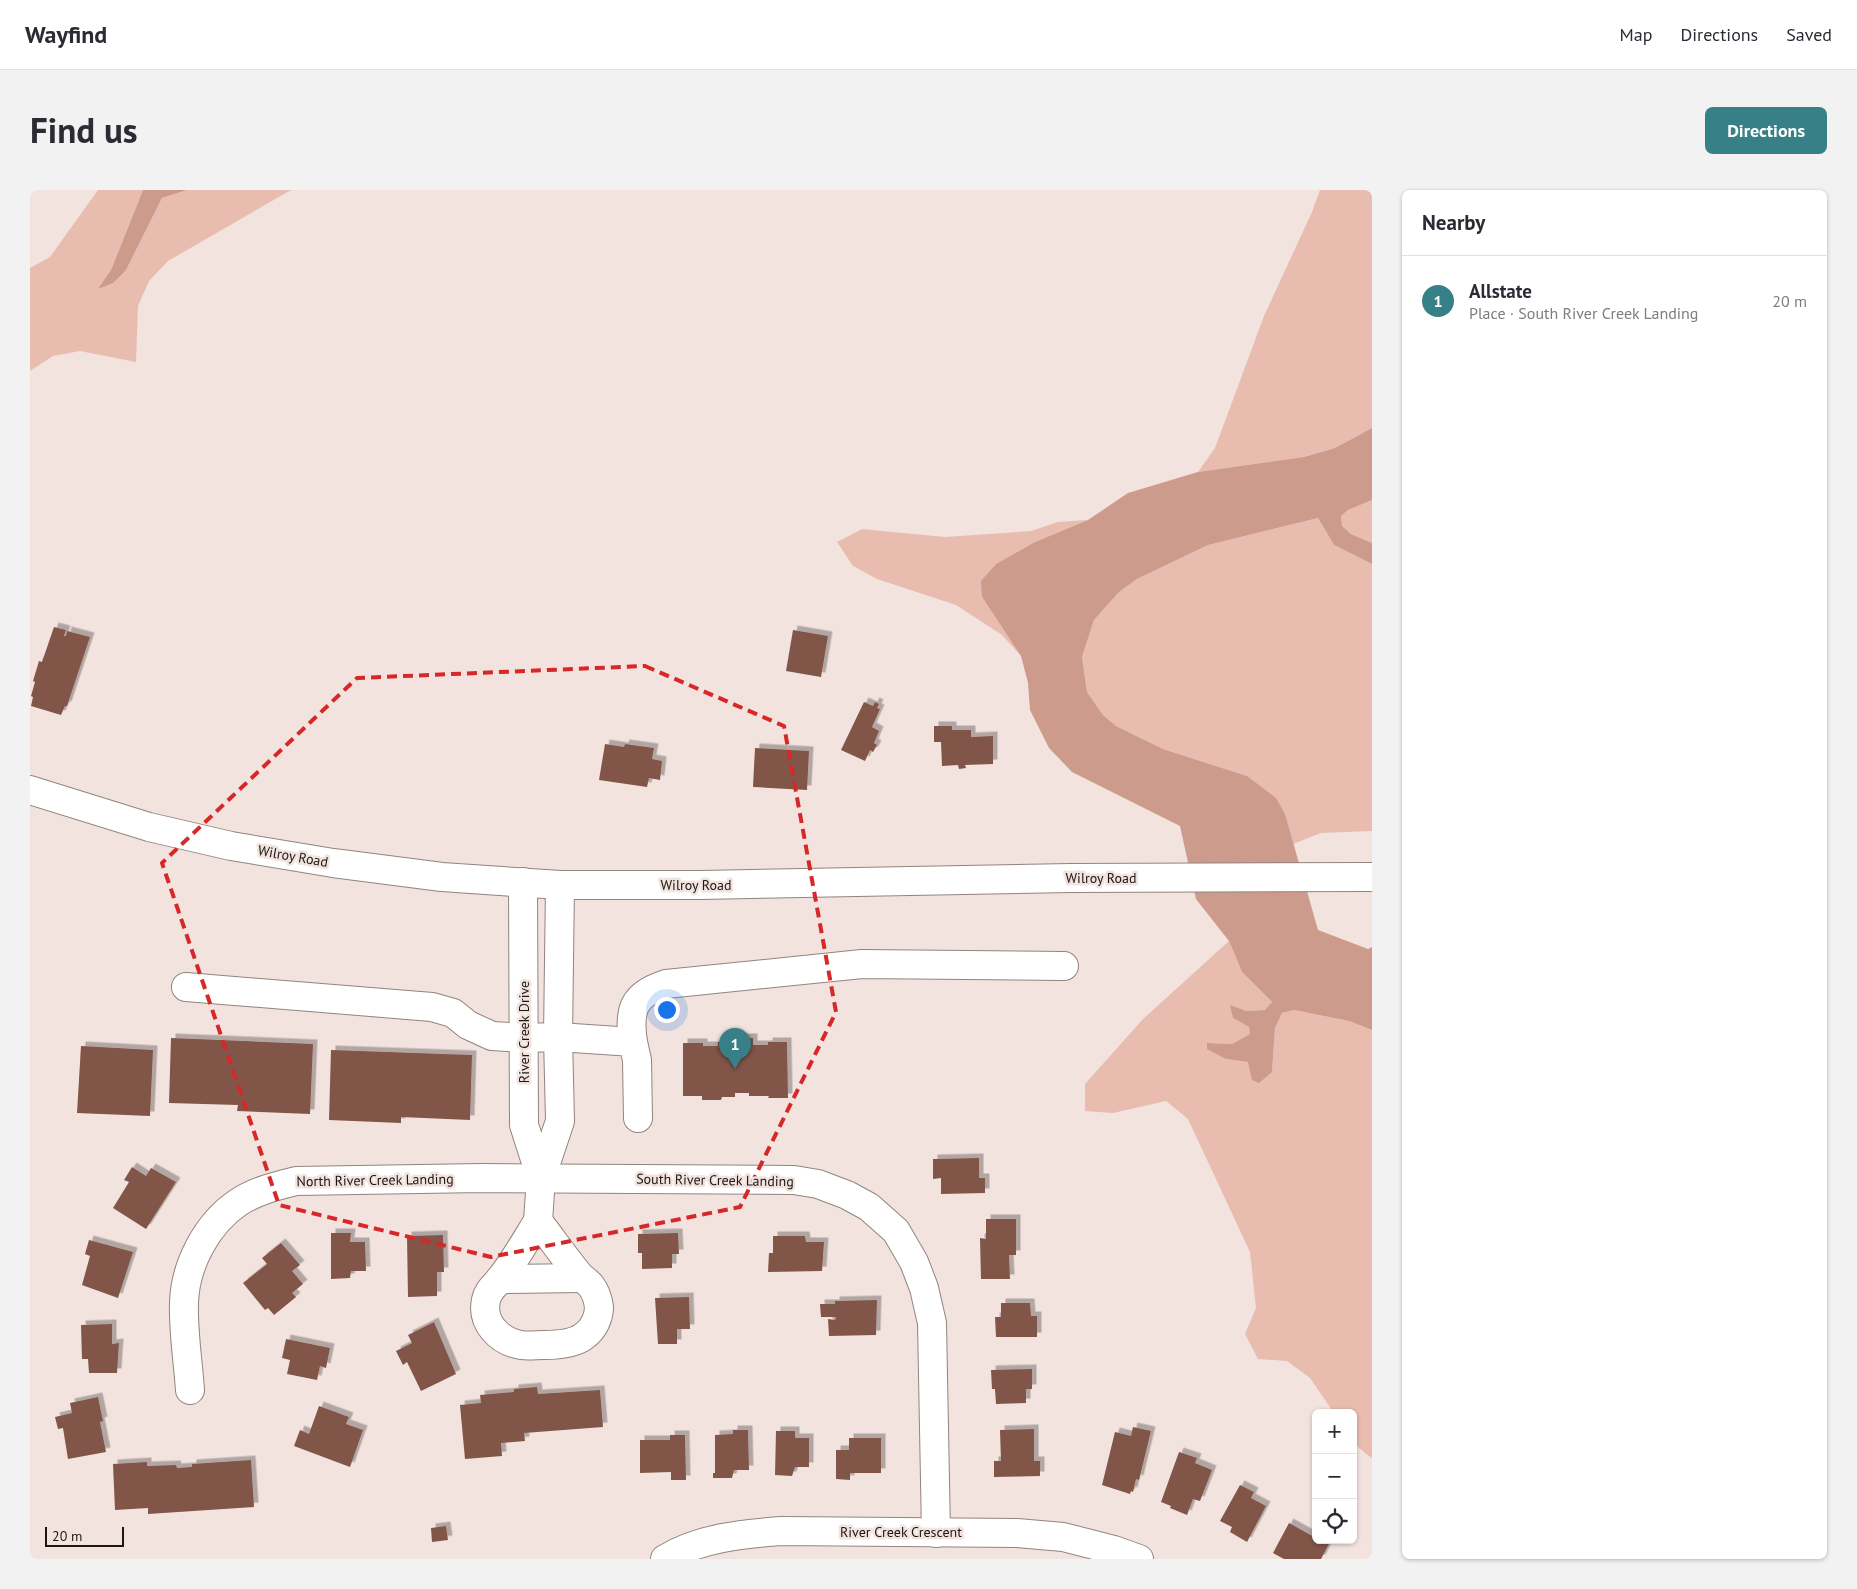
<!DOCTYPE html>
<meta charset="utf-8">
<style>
body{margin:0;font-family:"PT Sans",sans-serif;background:#f2f2f3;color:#2b2b33}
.controls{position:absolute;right:15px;bottom:15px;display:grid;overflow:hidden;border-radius:8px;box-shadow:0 1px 4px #0004}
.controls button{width:45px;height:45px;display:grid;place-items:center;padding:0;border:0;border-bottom:1px solid #e1e1e2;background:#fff;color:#2b2b33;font:25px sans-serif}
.scale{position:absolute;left:15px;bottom:12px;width:79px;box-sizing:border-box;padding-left:5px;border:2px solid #1c1715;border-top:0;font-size:14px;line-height:18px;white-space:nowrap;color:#1c1715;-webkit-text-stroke:4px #f2e3de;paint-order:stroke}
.you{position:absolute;left:636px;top:819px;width:18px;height:18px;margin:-12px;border:4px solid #fff;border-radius:50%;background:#1a73e8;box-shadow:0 0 0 8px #1a73e833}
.badge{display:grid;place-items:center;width:32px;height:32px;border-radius:50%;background:#388087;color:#fff;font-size:16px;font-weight:700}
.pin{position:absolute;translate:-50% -41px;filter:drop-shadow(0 1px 2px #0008)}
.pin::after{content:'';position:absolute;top:26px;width:18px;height:15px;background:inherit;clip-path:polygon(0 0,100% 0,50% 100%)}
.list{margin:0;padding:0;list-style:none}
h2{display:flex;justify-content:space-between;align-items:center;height:65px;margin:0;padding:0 20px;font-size:21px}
h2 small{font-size:16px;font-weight:400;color:#7c7c81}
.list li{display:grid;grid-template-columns:32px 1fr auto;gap:15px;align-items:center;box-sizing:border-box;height:90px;padding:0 20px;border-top:1px solid #e1e1e2}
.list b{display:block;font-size:19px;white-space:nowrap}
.list p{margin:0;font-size:16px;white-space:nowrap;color:#7c7c81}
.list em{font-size:16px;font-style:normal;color:#7c7c81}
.icon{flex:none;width:28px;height:28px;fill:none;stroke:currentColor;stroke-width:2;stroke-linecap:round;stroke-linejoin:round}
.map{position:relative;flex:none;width:1342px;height:1369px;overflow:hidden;border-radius:8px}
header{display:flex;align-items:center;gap:30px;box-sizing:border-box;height:70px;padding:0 25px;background:#fff;border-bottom:1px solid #e1e1e2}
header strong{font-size:24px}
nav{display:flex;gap:28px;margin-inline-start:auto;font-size:18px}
.intro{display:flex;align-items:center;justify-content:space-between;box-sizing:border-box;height:120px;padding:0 30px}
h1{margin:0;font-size:35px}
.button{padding:12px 22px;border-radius:8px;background:#388087;color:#fff;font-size:18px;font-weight:700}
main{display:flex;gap:30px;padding:0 30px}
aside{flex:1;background:#fff;border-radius:8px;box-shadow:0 1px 4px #0004}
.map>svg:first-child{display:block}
</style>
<header>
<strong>Wayfind</strong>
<nav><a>Map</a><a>Directions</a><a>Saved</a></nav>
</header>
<div class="intro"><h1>Find us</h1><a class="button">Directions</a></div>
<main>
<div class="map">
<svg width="1342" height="1369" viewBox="0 0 1342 1369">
<defs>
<filter id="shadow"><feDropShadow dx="4.5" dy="-4.5" stdDeviation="0" flood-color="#0004"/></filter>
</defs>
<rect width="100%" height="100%" fill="#f2e3de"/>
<g fill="#e8bdaf">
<path d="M68,0h45l-32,80 -12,19 27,-19 36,-72 25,-8h104l-123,71 -19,20 -11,25 -2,56 -56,-11 -27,5 -23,15v-103l20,-11z"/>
<path d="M1290,0h52v238l-37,20 -31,9 -106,15 17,-24 49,-132 48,-104z"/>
<path d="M1342,310v43l-21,-9 -9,-8 -1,-10 7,-6z"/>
<path d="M1288,328l16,27 38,19v267l-51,2 -28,11 -8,-30 -38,-38 -84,-27 -47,-23 -13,-11 -16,-23 -5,-35 12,-37 25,-28 18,-13 71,-34z"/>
<path d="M1058,330l-53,22 -39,22 -14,17v16l39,59 -19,-21 -46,-30 -79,-26 -24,-13 -16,-24 25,-13 83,8 86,-6 27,-9z"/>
<path d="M1199,751l13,31 30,30 -6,8 -20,1 -13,7 16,9 1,7 -18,10 -24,-1 18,16 22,3 24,10 3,-44 7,-15 12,-3 55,11 23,9v428c-23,-15 -19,-20 -19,-45h-19l-24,-35 -23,-17 -29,-2 -13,-25 11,-26 -6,-56 -62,-133 -22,-18 -53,12 -28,-2v-27l58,-65z"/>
</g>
<g fill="#cc9b8b">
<path d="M113,0h44l-25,8 -36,72 -13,13 -15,6 13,-19z"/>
<path d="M1342,238v72l-24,10 -7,6 1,10 9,8 21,9v21l-38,-19 -16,-27 -110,27 -71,34 -18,13 -25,28 -12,37 5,35 16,23 13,11 47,23 84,27 29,22 9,16 33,116 50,19 4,-2v83l-23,-9 -55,-11 -12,3 -7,15 -3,44 -13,11 -7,-3 -4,-18 -22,-3 -19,-10v-6l25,1 18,-10 -1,-7 -16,-9 -3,-13 16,6 19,-1 7,-8 -30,-30 -13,-31 -33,-42 -16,-73 -108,-54 -23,-24 -19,-38 -2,-27 -7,-27 -39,-59 -1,-16 15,-17 39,-22 53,-22 40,-27 70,-21 106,-15 31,-9z"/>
</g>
<g fill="#815546" filter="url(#shadow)">
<path d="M24,437l12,3 -2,6h2l1,-5 23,6 -23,69h-2l-4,9 -30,-9 2,-9 -2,-1 4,-14 -2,-1 6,-20 3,1z"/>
<path d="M763,440l35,6 -7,41 -35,-6z"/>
<path d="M834,512l9,4 2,-4 4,2 -2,4 3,1 -8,18 7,4 -5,12 3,2 -4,7 -3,-2 -5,11 -24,-11z"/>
<path d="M904,536h18v4h19v7l22,-1v28l-28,1 1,3 -7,1 -1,-4 -16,1 -1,-24h-7z"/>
<path d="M575,554l19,3 1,-3 29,4 -2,11 10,2 -2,19 -11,-2 -2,9 -48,-7z"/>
<path d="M725,558l54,3 -2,39 -54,-3z"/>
<path d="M141,848l142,6 -3,70 -73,-3 1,-6 -69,-2z"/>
<path d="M704,848h19v7h15v-3h19l1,56h-20l1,-2h-20v-3h-14v4h-13l-1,3h-19v-4h-19v-53h20v3h15v-4h16z"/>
<path d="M51,856l72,4 -3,66 -73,-3z"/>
<path d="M301,860l141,5 -2,65 -69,-3v6l-72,-3z"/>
<path d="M949,968v20h6v15l-44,1v-16l-8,1v-20z"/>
<path d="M102,977l14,9 5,-8 25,14 -30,47 -33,-21 16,-26 -5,-2z"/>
<path d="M956,1029h30v36h-7l1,24h-29l-1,-41 6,1z"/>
<path d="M301,1043h20l-1,9h15l1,29h-15l-1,7 -19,1z"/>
<path d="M648,1043l1,21h-7v14l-30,1v-16h-4v-19z"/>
<path d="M413,1045l1,37h-7v24l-29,1 -1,-61z"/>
<path d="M743,1046h32l1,6h18l-2,29 -54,1 1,-19h4z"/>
<path d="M59,1050l44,12 -15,46 -36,-13 8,-29 -5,-2z"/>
<path d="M251,1053l19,22 -8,6 11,13 -11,9 4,4 -22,18 -6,-7 -3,2 -22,-27 24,-19 -5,-6z"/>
<path d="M659,1107l1,32h-13v15h-19l-3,-46z"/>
<path d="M847,1110l-1,35 -47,1 -1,-17 7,1 1,-3h-15l-1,-13h15v-3z"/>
<path d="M971,1113h29l1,13h6v21h-41l-1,-20h6z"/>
<path d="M404,1132l22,52 -35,17 -14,-29 -4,3 -7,-14 16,-8 -4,-8z"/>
<path d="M82,1134v20l7,-1 -2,30h-28l-1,-14h-6l-1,-34z"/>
<path d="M256,1149l44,9 -4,20 -6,-2 -3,14 -30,-6 3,-14 -8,-2z"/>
<path d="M1002,1179v20h-6v14l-30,1 -1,-15h-3l-1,-19z"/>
<path d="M507,1197l1,7 62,-4 3,37 -79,6 1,8 -24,2 1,13 -37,3 -5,-54 21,-2 -1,-8 34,-3v-3z"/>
<path d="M68,1207l5,24 -3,1 6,30 -38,7 -5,-31 -5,1 -3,-12 17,-4 -2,-10z"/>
<path d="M289,1216l30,11 -3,7 17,6 -13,37 -56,-21 6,-16 9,4z"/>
<path d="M1103,1237l18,4 -12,49 -3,-1 -3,13 -2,-1 -1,3 -28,-9 13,-53 16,4z"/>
<path d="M1004,1239v32h6v15l-46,1v-16h7l-1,-31z"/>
<path d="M703,1240h15l1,40h-15l-2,8h-19v-5h2v-38l18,-1z"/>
<path d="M746,1241h19v7h14v29h-14l-3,9 -17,-1z"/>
<path d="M640,1245h15l1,45h-15v-8l-31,1v-33h30z"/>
<path d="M819,1248h32v35h-31v7l-14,-1v-29h13z"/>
<path d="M1149,1262l18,6 -2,5 17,7 -12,31 -7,-2 -6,16 -17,-7 1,-2 -10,-4z"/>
<path d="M221,1270l3,47 -106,7v-6l-33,2 -2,-46 34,-2v4l29,-1 1,3 15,-1v-3z"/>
<path d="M1210,1295l14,7 -3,6 15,8 -19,36 -17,-10 2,-5 -12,-6z"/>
<path d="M1259,1333l27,15v2h15l-10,19h-37l-11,-6z"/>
<path d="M416,1336l2,14 -16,2 -1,-14z"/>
</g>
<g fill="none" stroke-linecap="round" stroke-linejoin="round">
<defs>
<g id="minor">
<path d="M493,692l1,243 17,53"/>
<path d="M156,797l246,20 21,6 15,12 24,11 32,2 34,-1 75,5 4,18 1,58"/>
<path d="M603,852c-5,-33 1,-48 33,-58l196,-20 202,2"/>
<path d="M508,1031c14,18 27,37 42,55 3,3 8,6 11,10 4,5 7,14 8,21 0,11 -6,23 -15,29 -10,8 -28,9 -40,9 -8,0 -16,1 -23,0 -22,-4 -40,-22 -35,-45 2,-10 9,-14 15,-22 14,-18 25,-38 37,-57z"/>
<path d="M508,1031l3,-43 19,-57 -2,-84 2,-152"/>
<path d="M470,1089l81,-1"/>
<path d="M160,1200c-2,-29 -7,-59 -6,-87 1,-38 23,-80 55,-101 17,-11 37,-16 57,-21l186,-3 312,2 24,4 29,11 22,12 27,24 18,31 10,26 8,35 4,210"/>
<path d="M635,1369c34,-21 77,-25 116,-28l236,2 46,4 51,13 25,9"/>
</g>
<path id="major" d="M0,600l119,37 82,19 102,17 109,14 118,8h141l370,-7 301,-1"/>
</defs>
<use href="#minor" stroke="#91847f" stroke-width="30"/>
<use href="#major" stroke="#91847f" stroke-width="30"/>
<use href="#minor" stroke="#fff" stroke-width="28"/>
<use href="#major" stroke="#fff" stroke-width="28"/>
</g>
<path fill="none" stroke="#d62828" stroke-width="4" stroke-dasharray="10 6" stroke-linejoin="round" d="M615,476l139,60 52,286 -96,195 -249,50 -212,-52 -117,-342 195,-185z"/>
<g text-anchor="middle" stroke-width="5" stroke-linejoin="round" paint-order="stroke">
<g font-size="14" fill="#1c1715" stroke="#f2e3de">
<text transform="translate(263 666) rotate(10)" y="5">Wilroy Road</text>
<text x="1071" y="693">Wilroy Road</text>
<text x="666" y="700">Wilroy Road</text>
<text transform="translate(494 842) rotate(-90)" y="5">River Creek Drive</text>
<text transform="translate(345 990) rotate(-1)" y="5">North River Creek Landing</text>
<text transform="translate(685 990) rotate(1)" y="5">South River Creek Landing</text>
<text x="871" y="1347">River Creek Crescent</text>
</g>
</g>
</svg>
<div class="controls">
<button>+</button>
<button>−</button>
<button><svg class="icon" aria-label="locate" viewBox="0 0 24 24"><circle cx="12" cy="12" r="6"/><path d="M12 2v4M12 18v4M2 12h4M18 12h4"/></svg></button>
</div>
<div class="scale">20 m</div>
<div class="you"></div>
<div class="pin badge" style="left:705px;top:879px">1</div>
</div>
<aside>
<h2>Nearby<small></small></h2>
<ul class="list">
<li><span class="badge">1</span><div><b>Allstate</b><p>Place · South River Creek Landing</p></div><em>20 m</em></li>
</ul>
</aside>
</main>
